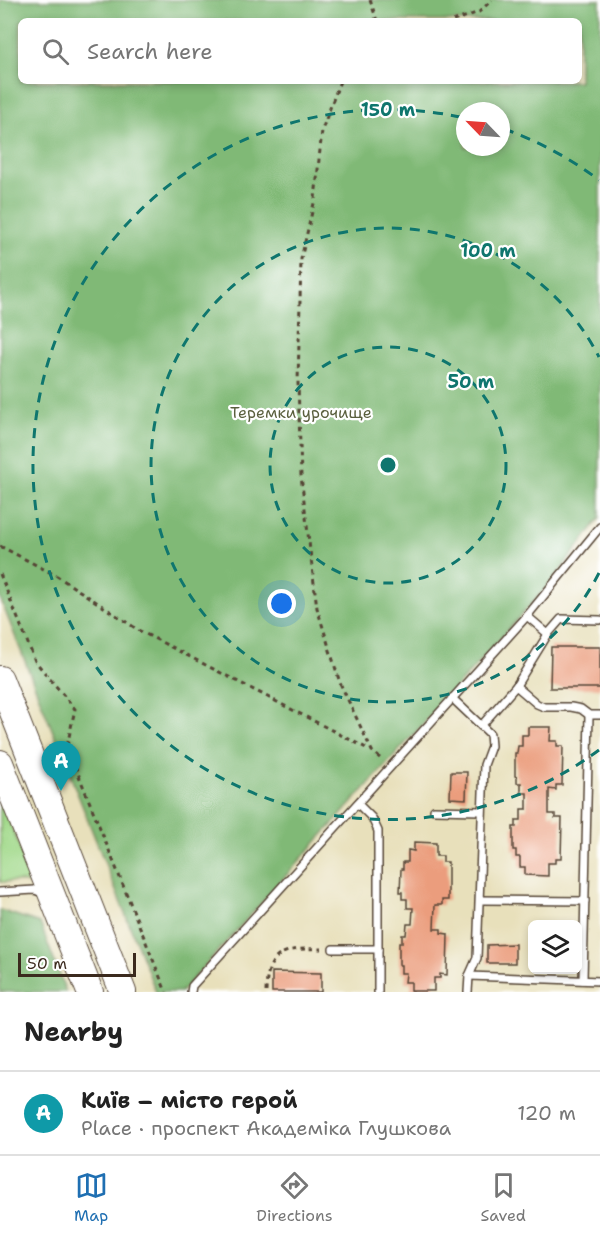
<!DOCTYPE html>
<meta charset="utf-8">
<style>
body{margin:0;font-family:"Shantell Sans",sans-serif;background:#f2f2f2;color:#222}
.controls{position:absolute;right:18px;bottom:18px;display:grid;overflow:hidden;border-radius:9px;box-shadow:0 3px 9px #0003}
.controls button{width:54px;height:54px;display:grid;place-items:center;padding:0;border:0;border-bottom:2px solid #e0e0e0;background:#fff;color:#222;font:30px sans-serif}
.compass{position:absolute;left:456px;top:102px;width:54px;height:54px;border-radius:50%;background:#fff;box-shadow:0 3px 9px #0003;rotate:295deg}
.scale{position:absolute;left:18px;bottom:15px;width:118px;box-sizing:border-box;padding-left:6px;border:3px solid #3b2a1e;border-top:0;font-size:16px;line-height:21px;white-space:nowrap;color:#3b2a1e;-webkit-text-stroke:4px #fff;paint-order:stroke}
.you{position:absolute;left:282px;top:604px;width:21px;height:21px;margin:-15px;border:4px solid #fff;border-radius:50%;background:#1a73e8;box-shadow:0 0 0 9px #1a73e833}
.badge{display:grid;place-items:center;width:39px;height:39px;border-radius:50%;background:#1f6fb2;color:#fff;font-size:20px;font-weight:700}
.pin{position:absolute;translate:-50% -50px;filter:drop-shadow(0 2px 3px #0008)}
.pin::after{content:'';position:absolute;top:32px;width:21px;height:18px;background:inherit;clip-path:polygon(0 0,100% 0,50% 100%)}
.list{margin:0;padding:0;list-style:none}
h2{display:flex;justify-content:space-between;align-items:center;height:78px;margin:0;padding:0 24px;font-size:26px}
h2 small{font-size:20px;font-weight:400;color:#767676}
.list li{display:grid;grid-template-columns:39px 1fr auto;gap:18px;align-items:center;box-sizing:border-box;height:84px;padding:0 24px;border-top:2px solid #e0e0e0}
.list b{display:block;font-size:22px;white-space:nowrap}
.list p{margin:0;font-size:20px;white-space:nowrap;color:#767676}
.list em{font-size:20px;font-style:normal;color:#767676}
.icon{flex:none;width:33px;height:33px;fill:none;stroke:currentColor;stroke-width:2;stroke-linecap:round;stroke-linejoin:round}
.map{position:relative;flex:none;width:600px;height:992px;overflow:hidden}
.search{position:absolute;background:#fff;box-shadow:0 3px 9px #0003;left:18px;right:18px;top:18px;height:66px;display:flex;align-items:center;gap:15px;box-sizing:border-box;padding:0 21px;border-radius:9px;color:#767676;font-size:22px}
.sheet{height:162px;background:#fff}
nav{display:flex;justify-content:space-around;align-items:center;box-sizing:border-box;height:84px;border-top:2px solid #e0e0e0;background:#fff;font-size:16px;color:#767676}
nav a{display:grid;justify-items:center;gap:3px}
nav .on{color:#1f6fb2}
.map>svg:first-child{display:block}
</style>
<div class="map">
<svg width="600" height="992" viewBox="0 0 600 992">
<rect width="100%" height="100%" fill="#fff"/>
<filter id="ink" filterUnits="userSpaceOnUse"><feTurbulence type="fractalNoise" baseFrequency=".0167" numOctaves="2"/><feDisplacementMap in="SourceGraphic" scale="12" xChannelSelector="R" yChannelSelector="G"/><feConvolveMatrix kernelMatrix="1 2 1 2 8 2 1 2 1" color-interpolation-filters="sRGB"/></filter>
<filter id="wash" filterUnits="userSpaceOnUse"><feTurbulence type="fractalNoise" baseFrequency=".008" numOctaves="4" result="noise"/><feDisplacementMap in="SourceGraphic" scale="24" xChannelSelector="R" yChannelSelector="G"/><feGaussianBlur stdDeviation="1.35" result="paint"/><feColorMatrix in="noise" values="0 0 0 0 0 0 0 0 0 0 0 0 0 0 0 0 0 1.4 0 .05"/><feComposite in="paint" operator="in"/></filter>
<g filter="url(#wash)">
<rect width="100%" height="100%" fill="#e8e0bb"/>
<path fill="#a1d98a" stroke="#6e8254" stroke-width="1.5" d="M0,798l35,87c-12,-4 -23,-4 -35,-3z"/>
<g fill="#80b976" stroke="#5e724a" stroke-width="1.5" fill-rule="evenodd">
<path d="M0,0h600v518l-47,62 -372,412h-25l-156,-394zM21,21h558v60h-558zM465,111h36v36h-36z"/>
<path d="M0,910l40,13 26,69h-66z"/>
</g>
<g id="blocks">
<g fill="#eb9d7d">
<path d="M551,647h49v41h-50z"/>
<path d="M528,727h23l-1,14h7v5h6l-1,39h-6v5l-7,-1v25h6v4h7l-1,41h-6v4h-7v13l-23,-1v-8h-5v-10h-4v-7h-3v-23h3v-7h5v-11h6v-16h-6v-10h-4v-6l-2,-1v-23h2l1,-7h4v-11h6z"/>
<path d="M451,772h16l-1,27 -16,-1z"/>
<path d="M414,842l22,1v13h7v6h5v38h-6v5h-7l-1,24h7v4l7,1 -1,41 -7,-1v4h-6v13h-23v-9h-6l1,-9h-5v-8h-2v-22h3v-8h4l1,-11h5l1,-16h-6v-9h-5v-7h-2l1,-23h2v-7h5v-12l6,1z"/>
<path d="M515,944v19h-28v-18z"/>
<path d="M272,972l49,1v19h-49z"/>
</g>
</g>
</g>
<g filter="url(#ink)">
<use href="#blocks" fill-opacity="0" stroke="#554536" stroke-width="1.5"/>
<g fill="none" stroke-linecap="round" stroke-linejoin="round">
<defs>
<g id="lane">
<path d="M527,616l21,18 13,-15 39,1"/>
<path d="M516,686l32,-52"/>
<path d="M452,698l38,36 1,12 -7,19 -7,193 -8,18 -1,16"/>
<path d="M481,726l35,-40 21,18 7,3h27l10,2 8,6h11"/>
<path d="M358,804l14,14 6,13v161"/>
<path d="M434,810l47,1"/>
<path d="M0,892l35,-2 10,4"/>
<path d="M480,900l105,1"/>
<path d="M333,949h45"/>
<path d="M469,976l131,5"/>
<path d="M583,980l6,-265"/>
<path d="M191,992l1,-6 335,-370 73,-89"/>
</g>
<g id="highway">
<path d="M0,679l123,313"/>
<path d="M0,763l90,229"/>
</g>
</defs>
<use href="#lane" stroke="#554536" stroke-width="10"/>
<use href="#highway" stroke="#554536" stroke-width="28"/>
<g stroke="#554536" stroke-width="3" stroke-dasharray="4.5 4.5" stroke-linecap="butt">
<path d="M370,0l7,21"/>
<path d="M453,21l26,-9 13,-12"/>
<path d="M340,81l-18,49 -7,69 -14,60 -3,124 3,93 16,132 23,75 32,68 10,9"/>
<path d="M0,546l57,30 83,55 230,119"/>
<path d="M0,574l35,87 40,48 -8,37 99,246"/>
<path d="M266,992c1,-42 19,-44 56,-43"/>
</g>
<use href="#lane" stroke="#fff" stroke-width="7"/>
<use href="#highway" stroke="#fff" stroke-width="26"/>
</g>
</g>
<g fill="none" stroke="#0f766e" stroke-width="3" stroke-dasharray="10 8">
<circle cx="388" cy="465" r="118"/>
<path d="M599 573A237 237 0 1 1 599 357"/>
<path d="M599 750A355 355 0 1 1 465 118M504 129A355 355 0 0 1 599 180"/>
</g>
<g text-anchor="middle" stroke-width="4.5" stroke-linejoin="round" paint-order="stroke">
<g font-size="16" fill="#5a5f3e" stroke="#fff">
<text x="301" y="418">Теремки урочище</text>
</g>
</g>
<circle cx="388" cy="465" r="9" fill="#0f766e" stroke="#fff" stroke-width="3"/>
<g font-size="18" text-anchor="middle" font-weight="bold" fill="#0f766e" stroke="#fff" stroke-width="4.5" stroke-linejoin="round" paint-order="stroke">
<text x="388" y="116">150 m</text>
<text x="488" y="257">100 m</text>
<text x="471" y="388">50 m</text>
</g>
</svg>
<div class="controls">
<button><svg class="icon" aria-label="layers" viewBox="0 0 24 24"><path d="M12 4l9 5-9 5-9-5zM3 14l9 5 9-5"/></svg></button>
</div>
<svg class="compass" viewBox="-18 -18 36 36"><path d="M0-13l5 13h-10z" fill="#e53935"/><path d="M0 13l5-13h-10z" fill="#767676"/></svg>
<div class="scale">50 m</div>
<div class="you"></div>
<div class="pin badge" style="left:61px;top:791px;background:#0f9aa8">A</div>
<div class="search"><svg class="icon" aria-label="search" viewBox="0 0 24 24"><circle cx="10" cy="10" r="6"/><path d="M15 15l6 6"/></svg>Search here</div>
</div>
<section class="sheet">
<h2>Nearby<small></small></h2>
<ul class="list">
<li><span class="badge" style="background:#0f9aa8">A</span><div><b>Київ – місто герой</b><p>Place · проспект Академіка Глушкова</p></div><em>120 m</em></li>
</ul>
</section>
<nav>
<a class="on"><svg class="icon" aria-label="map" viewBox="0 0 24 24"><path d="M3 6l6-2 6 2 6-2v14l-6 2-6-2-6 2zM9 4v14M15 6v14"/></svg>Map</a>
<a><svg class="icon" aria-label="directions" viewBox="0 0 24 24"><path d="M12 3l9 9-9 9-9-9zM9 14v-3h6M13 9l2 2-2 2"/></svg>Directions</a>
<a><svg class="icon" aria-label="saved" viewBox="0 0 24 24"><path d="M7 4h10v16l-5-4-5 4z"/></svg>Saved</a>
</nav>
